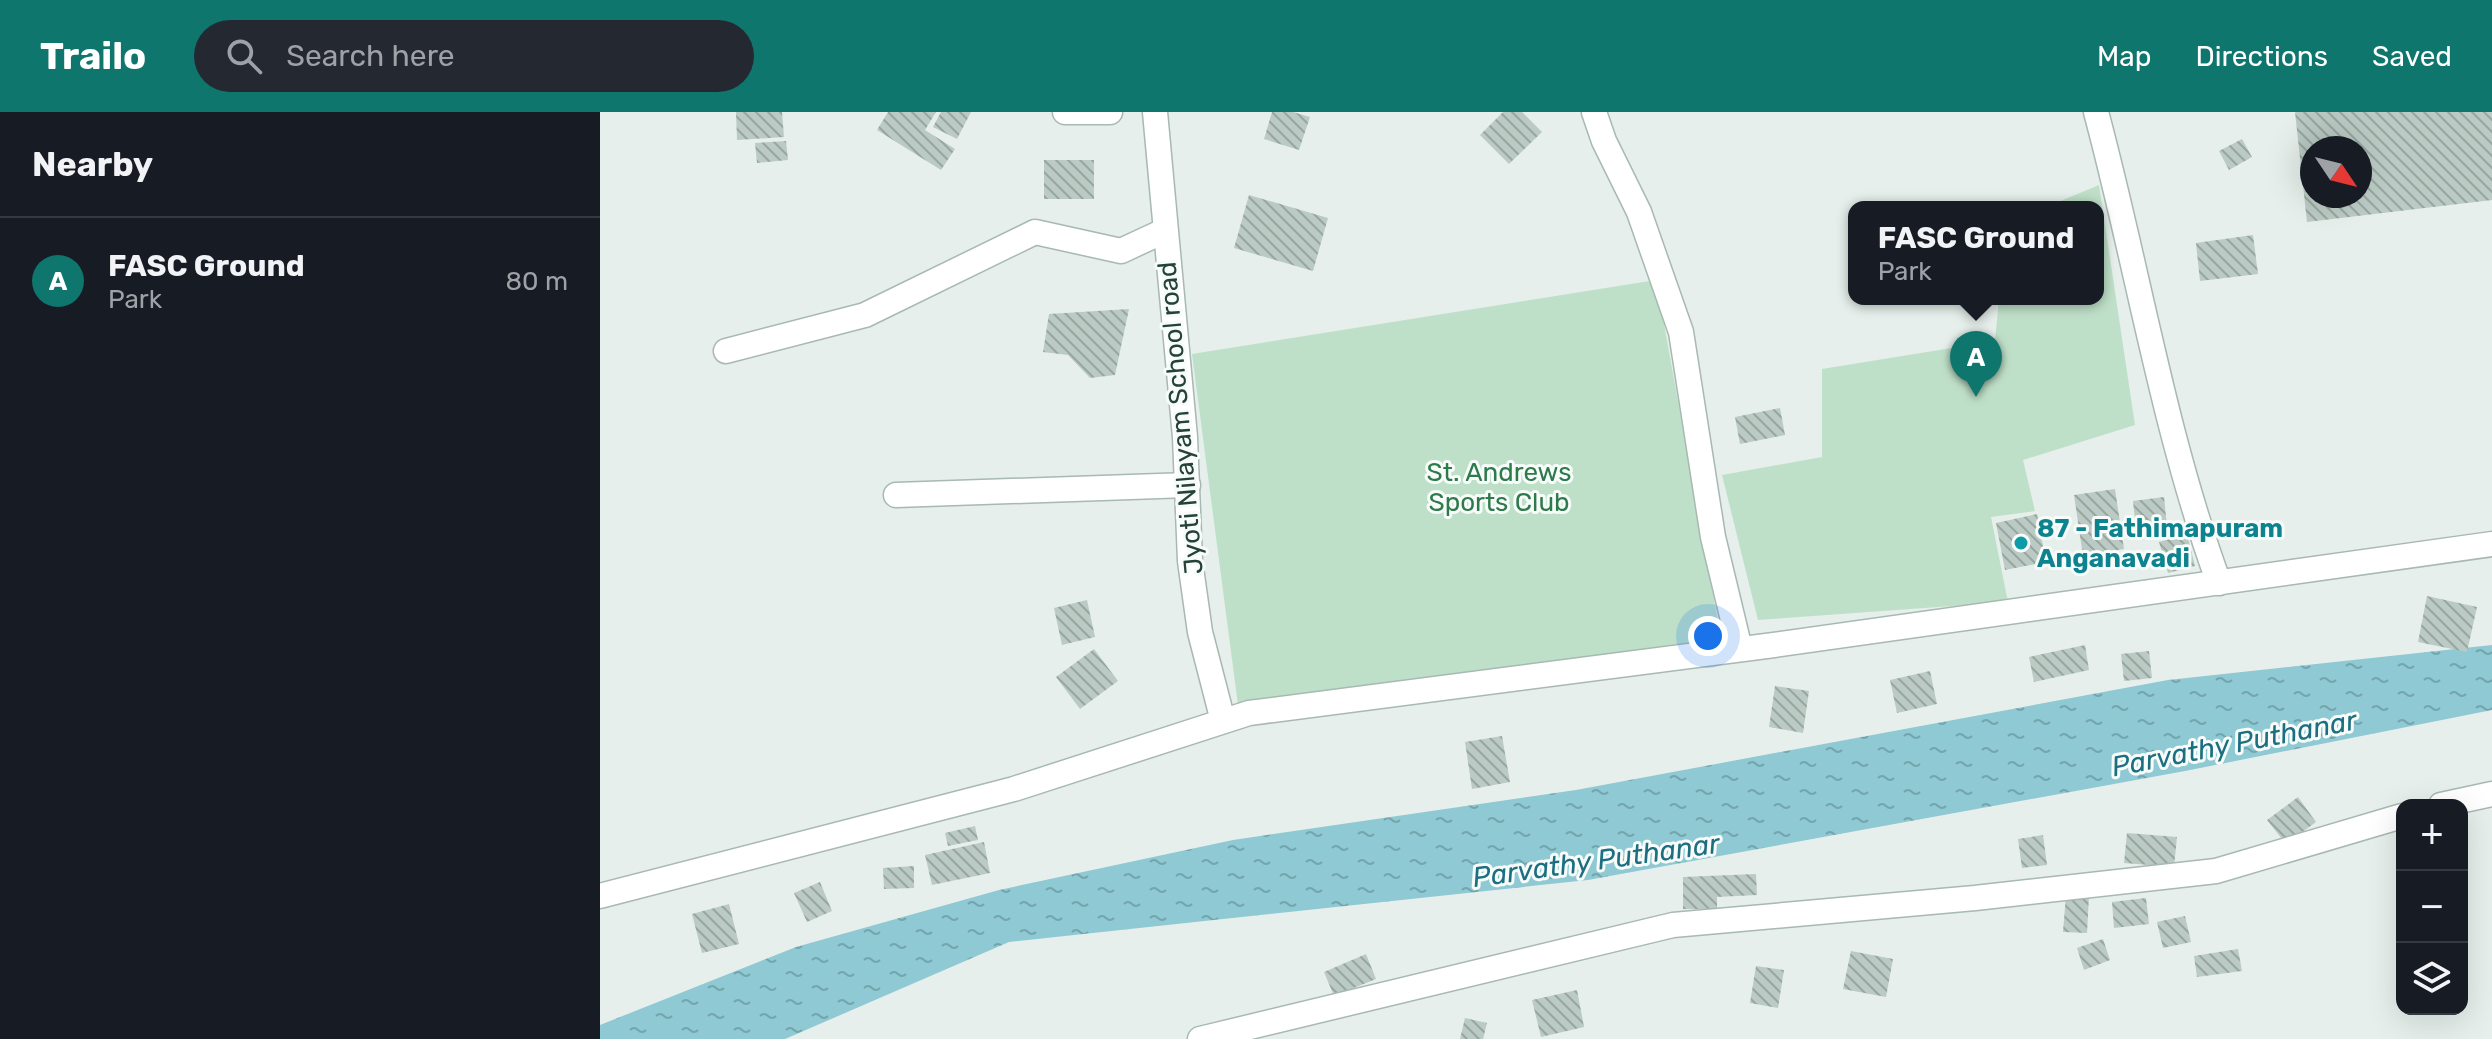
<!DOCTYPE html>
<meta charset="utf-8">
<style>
body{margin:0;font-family:Rubik,sans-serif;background:#242831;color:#f1f3f6}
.controls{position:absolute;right:24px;bottom:24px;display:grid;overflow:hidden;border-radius:16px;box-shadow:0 8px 32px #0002}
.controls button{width:72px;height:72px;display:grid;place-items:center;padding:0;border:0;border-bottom:2px solid #363941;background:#171b24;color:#f1f3f6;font:40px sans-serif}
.compass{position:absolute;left:1700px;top:24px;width:72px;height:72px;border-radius:50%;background:#171b24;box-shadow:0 8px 32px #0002;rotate:125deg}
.you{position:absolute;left:1108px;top:524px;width:28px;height:28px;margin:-20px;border:6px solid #fff;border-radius:50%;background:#1a73e8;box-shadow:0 0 0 12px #1a73e833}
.badge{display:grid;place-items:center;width:52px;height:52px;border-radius:50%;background:#0f766e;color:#fff;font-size:26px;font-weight:700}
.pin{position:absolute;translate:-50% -66px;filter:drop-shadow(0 2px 4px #0008)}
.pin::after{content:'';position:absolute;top:42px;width:28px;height:24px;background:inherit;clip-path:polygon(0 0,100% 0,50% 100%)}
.popup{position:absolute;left:1248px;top:89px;width:256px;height:104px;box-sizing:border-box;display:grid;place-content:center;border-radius:16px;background:#171b24;filter:drop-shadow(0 2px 6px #0005);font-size:26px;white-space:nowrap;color:#9ea1a6}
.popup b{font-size:30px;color:#f1f3f6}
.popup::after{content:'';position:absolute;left:50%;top:100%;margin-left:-16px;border:16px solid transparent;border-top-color:#171b24}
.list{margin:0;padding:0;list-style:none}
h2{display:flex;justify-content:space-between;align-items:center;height:104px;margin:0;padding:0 32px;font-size:34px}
h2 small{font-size:26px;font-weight:400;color:#9ea1a6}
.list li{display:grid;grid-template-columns:52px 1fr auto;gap:24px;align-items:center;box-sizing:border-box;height:128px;padding:0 32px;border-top:2px solid #363941}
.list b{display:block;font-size:30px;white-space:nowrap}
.list p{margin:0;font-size:26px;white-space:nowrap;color:#9ea1a6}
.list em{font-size:26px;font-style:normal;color:#9ea1a6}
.icon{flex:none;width:44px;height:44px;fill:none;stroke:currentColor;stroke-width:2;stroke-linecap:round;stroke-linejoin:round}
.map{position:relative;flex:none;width:1892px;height:927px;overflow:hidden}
header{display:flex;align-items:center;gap:48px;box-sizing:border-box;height:112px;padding:0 40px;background:#0f766e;color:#fff}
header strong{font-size:38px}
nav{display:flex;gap:44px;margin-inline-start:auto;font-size:28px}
.search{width:560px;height:72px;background:#242831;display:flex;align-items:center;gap:20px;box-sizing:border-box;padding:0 28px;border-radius:44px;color:#9ea1a6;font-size:30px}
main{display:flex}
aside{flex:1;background:#171b24}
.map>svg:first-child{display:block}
</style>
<header>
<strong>Trailo</strong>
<div class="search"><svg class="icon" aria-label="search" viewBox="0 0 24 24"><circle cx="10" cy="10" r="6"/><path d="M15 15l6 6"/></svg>Search here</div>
<nav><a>Map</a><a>Directions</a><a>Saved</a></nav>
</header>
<main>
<aside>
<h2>Nearby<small></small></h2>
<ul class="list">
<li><span class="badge">A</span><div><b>FASC Ground</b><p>Park</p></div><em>80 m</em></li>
</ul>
</aside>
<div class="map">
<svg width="1892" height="927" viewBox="0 0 1892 927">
<defs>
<pattern id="water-ripples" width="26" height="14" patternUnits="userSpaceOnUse" patternTransform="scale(2)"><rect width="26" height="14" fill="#8ec9d4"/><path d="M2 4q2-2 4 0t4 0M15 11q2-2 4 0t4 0" fill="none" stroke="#74a5ad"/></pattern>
<pattern id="building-back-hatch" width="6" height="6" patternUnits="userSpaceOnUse" patternTransform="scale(2)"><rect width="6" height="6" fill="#bbcac4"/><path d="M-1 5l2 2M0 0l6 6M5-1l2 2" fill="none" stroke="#98a6a0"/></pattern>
</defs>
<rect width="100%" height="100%" fill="#e6efeb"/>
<g fill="#bfe0c8">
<path d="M1499,73l36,240 -112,35 12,51 -44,6 17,85 -250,18 -36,-145 100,-18v-88l173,-28 4,-42h99v-92h-52z"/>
<path d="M1056,168l65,358 -483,67 -46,-351z"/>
</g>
<path fill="url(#water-ripples)" d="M1892,533v65l-307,61 -597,109 -579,62 -224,97h-185v-14l196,-78 203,-57 234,-50 343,-50 592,-110z"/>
<g fill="url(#building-back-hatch)" fill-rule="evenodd">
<path d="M136,0h46l2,25 -47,3z"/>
<path d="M288,0h48l-11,18 30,19 -14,21 -64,-40z"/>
<path d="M341,0h30l-14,27 -24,-12z"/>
<path d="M672,0h21l17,5 -11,33 -35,-11z"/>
<path d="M903,0h19l20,20 -33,32 -29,-29z"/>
<path d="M1695,0h197v88l-185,22zM1712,36h48v48h-48z"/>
<path d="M1642,27l10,18 -23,13 -10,-19z"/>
<path d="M186,29l2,19 -31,3 -2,-20z"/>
<rect x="444" y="48" width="50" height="39"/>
<path d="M649,83l79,23 -15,53 -79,-23z"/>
<path d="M1653,123l5,39 -58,7 -4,-38z"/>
<path d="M1343,187h31v3l-31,1z"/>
<path d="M529,197l-14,66 -25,3 -22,-23 -25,-3 6,-38z"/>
<path d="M1180,296l5,27 -45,9 -5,-27z"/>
<path d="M1515,377l9,60 -41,7 -9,-61z"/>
<path d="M1564,385l4,39 -31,4 -4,-39z"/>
<path d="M1437,402l9,48 -41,8 -9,-47z"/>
<path d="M1587,422l8,32 -27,7 -9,-31z"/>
<path d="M1827,484l50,11 -10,45 -49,-10z"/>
<path d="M487,488l8,37 -33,8 -8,-37z"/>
<path d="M1485,533l4,25 -55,12 -5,-25z"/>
<path d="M494,537l24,32 -38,28 -24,-32z"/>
<path d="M1549,539l3,27 -28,3 -3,-27z"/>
<path d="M1330,559l7,33 -40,9 -7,-33z"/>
<path d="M1175,574l34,5 -6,42 -34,-6z"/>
<path d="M902,624l8,46 -38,7 -7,-47z"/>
<path d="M1698,685l18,25 -30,22 -19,-24z"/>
<path d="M375,714l3,14 -30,6 -3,-13z"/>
<path d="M1527,721l50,4 -3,30 -50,-4z"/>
<path d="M1443,723l4,30 -25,3 -4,-29z"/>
<path d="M384,730l6,31 -58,12 -7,-30z"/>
<path d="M314,754v22l-30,1 -1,-21z"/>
<path d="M1156,762l1,21 -40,2v12h-34v-32z"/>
<path d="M220,770l12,29 -25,11 -13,-29z"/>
<path d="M1466,783l23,1 -2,37 -24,-1z"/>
<path d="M1546,786l3,26 -35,4 -2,-26z"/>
<path d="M129,792l10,40 -37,9 -10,-39z"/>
<path d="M1585,804l6,26 -28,6 -6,-26z"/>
<path d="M1503,827l7,21 -26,10 -7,-22z"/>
<path d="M1638,837l4,22 -45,6 -3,-21z"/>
<path d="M1251,839l42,8 -7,38 -43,-8z"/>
<path d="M766,842l10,25 -42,17 -10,-24z"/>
<path d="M1156,854l28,4 -6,38 -28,-5z"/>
<path d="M977,878l7,37 -43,10 -9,-37z"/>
<path d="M865,906l22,5 -4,16h-23z"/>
</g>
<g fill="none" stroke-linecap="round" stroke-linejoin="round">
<defs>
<g id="street">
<path d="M465,0h45"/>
<path d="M555,0l30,325 5,124 10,71 23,89"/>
<path d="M994,0l10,29 35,71 42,120 32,205 27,112"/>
<path d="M1496,0c42,156 67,318 123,471"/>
<path d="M126,239l139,-36 170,-83 86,19 43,-20"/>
<path d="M296,383l292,-10"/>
<path d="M1841,693l51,-11"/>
<path d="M0,784l414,-107 235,-76 525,-68 718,-101"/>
<path d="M600,927l473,-114 302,-27 241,-27 186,-55"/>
</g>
</defs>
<use href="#street" stroke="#a8b8b2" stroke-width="27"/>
<use href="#street" stroke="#fff" stroke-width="24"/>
</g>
<circle fill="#0f9aa8" stroke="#f7fbf9" stroke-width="3" cx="1421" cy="431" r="8"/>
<g text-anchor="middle" stroke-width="6" stroke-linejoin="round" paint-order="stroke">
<g font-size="26" fill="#24423a" stroke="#f7fbf9">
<text transform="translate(580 306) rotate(-95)" y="9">Jyoti Nilayam School road</text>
</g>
<g font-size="26" fill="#2d7a4b" stroke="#f7fbf9">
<text x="899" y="369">St. Andrews<tspan x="899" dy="30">Sports Club</tspan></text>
</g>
<g font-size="26" font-weight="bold" fill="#0d838f" stroke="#f7fbf9" text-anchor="start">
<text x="1437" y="425">87 - Fathimapuram<tspan x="1437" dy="30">Anganavadi</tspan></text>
</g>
<g font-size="28" font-style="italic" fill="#1c6f80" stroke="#f7fbf9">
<text transform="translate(1634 631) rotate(-11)" y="10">Parvathy Puthanar</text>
<text transform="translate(996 748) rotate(-8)" y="10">Parvathy Puthanar</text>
</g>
</g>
</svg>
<div class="controls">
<button>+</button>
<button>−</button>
<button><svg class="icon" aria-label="layers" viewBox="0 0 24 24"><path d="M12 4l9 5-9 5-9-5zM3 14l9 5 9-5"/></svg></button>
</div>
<svg class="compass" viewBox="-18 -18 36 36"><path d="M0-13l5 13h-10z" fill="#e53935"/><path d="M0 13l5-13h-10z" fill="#9ea1a6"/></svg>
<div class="you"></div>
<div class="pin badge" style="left:1376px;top:285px">A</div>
<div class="popup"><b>FASC Ground</b>Park</div>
</div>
</main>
